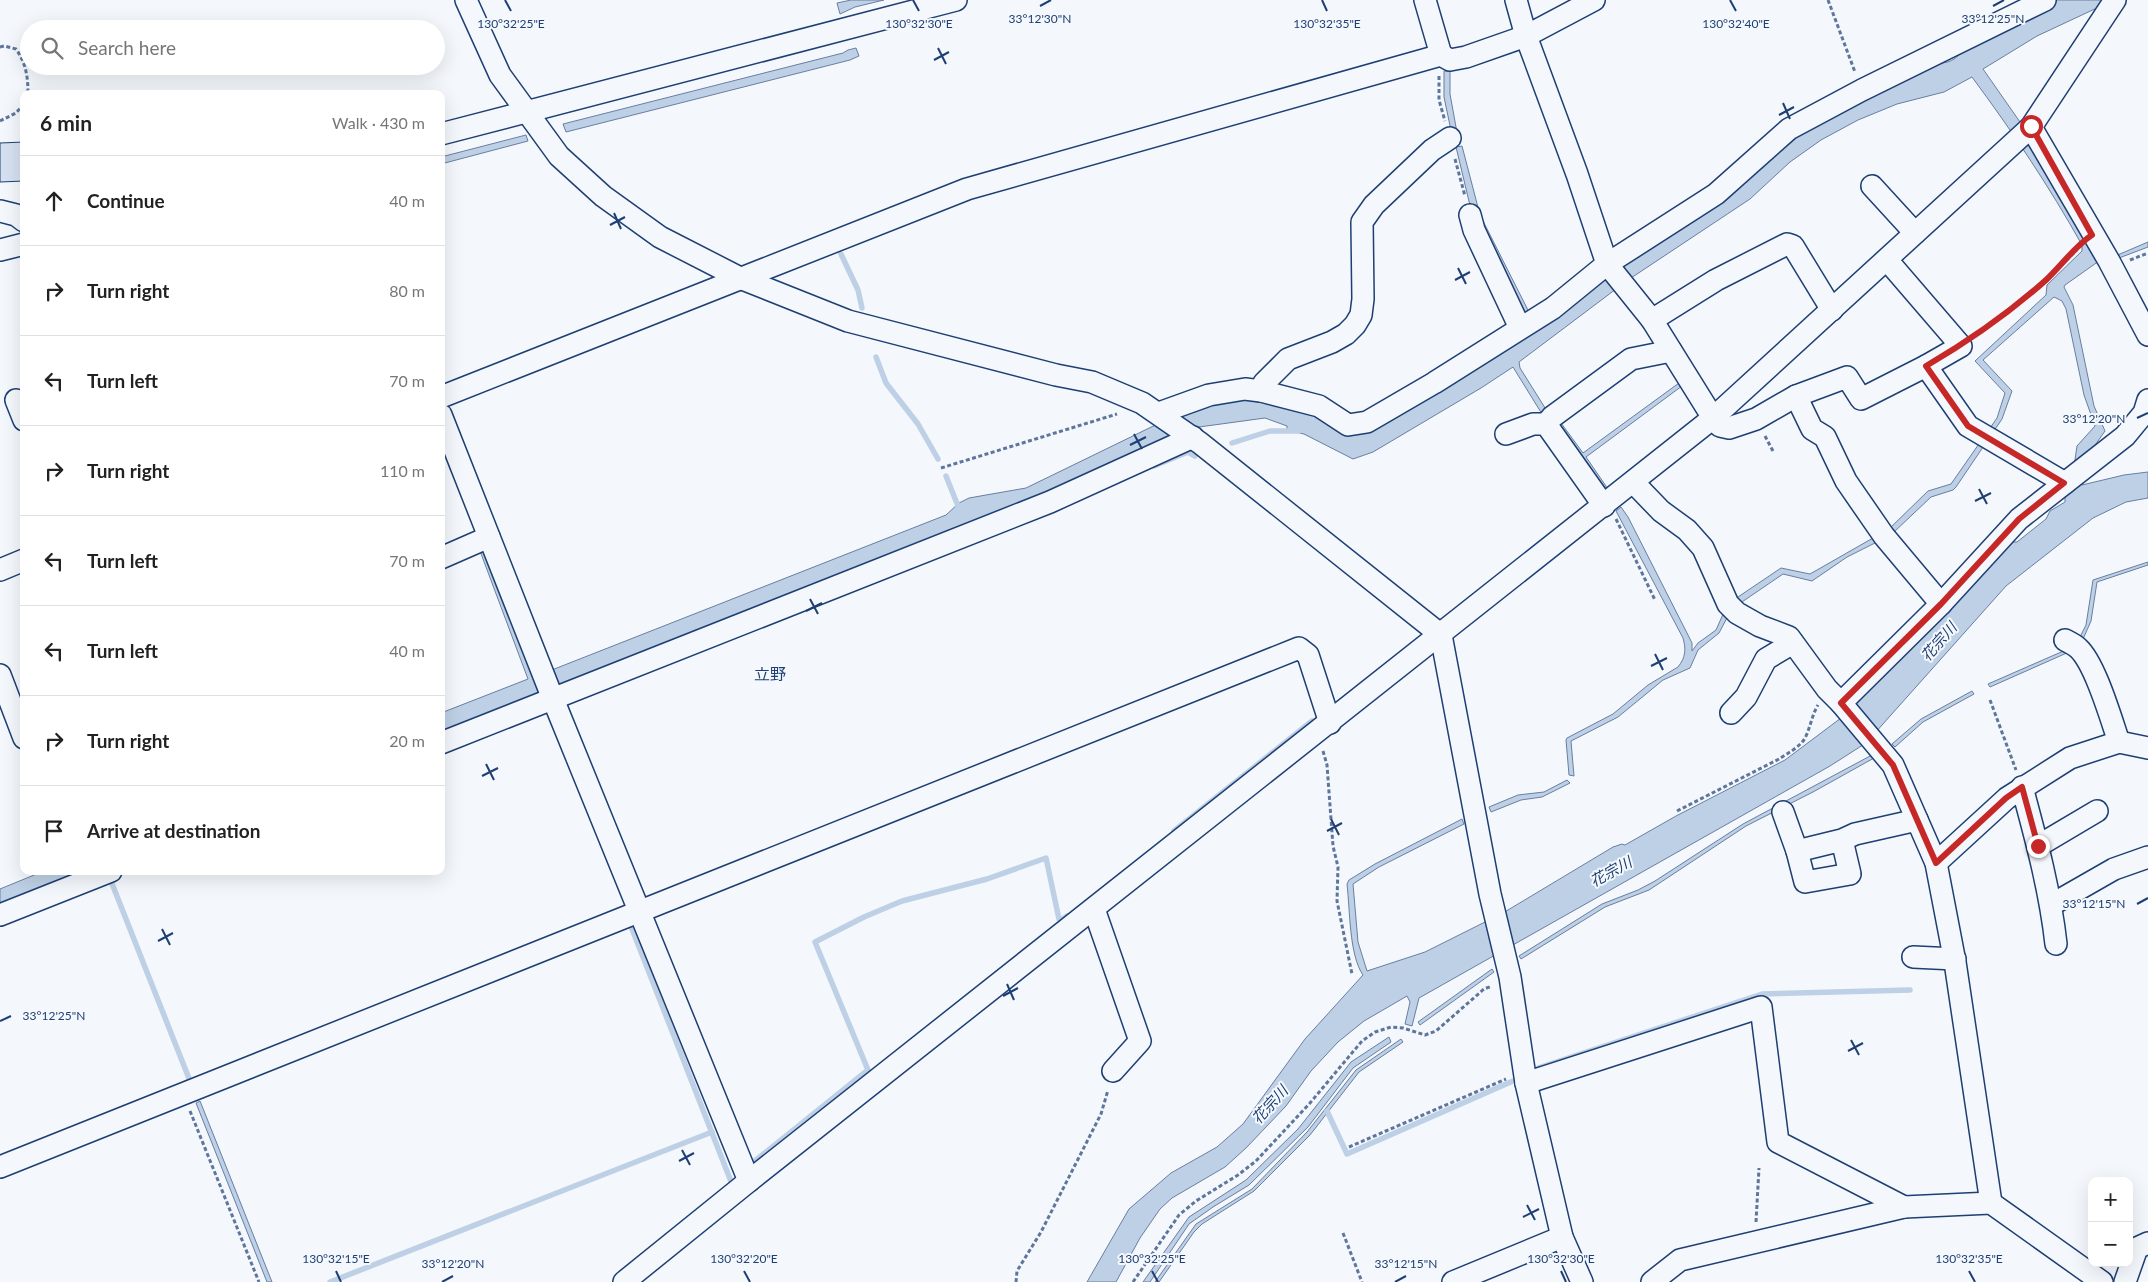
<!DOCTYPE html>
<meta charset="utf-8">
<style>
body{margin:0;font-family:Lato,"Noto Sans JP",sans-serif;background:#f6f6f6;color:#222}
.controls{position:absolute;right:15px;bottom:15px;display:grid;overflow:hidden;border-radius:10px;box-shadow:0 5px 20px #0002}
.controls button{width:45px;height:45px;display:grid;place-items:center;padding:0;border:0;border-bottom:1px solid #e0e0e0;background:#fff;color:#222;font:25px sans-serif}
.stop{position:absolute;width:15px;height:15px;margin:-11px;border:4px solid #c62828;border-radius:50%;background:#fff}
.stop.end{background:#c62828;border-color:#fff;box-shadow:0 1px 5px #0008}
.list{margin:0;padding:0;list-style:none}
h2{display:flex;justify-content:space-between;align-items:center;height:65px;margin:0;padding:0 20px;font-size:21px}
h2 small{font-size:16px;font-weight:400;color:#767676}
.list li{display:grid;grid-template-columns:32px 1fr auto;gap:15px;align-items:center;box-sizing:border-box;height:90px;padding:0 20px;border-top:1px solid #e0e0e0}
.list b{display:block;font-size:19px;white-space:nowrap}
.list em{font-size:16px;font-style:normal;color:#767676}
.icon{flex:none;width:28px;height:28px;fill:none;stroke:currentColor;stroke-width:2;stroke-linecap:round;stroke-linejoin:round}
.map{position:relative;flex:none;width:2148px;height:1282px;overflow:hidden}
.search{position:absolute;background:#fff;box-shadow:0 5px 20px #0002;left:20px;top:20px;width:425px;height:55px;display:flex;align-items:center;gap:12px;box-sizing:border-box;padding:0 18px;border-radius:28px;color:#767676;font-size:19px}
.panel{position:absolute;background:#fff;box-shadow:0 5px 20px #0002;left:20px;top:90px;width:425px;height:785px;border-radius:10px}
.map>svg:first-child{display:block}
</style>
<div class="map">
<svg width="2148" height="1282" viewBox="0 0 2148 1282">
<rect width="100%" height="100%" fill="#f4f7fb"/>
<g fill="#bed0e5" stroke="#687fa3">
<path d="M851,0h33l-29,7 -15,7 -3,-11z"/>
<path d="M2057,0h47l-5,7 -62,29 -54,33 37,53 70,120 23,15 35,-15v5l-29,11 -20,3 -34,24 -1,2 9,18 21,101 11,25 -19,27 -4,27 42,-10 24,-3v26l-22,4 -33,16 -87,68 -140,157 -36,23 -411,232 -7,28 -7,-2 5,-22 -3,-6 -43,25 -26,21 -27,29 -25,35 -40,42 -21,19 -53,31 -12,11 -20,29 -24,44h-29l42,-73 42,-36 46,-26 26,-23 62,-85 58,-64c-14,-20 -13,-66 -16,-91l2,-4 26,-16 87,-45 2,5 -85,43 -26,17 5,58 9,29 58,-19 78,-39 110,-66 9,-3 3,1 51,-29 109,-56 56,-42 167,-176h9l29,-23 4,-8 15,-9v-5l6,-10 6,-41 18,-20 -11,-31 -18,-86 -4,-8 -8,-4 -71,63 29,31 -10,28 -46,68 -3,3 -22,7 -38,36 -4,-4 39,-38 23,-7 46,-66 8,-25 -30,-32 71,-66 1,-10 35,-34v-6c-33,-59 -70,-114 -110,-168l-28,15 -47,12 -39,16 -37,20 -31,22 -40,37 -122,81 -109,82 1,6 27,43 -5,3 -29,-47 -32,21 -108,64 -20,7 -49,-25 -17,-4v-4l-22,-8 -66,9 -125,56 -185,74 -3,-2 -445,177v-19l87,-34 -48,-128 3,-1 51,127 412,-162 13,-12 10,-5 57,-10 152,-74 70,-18 65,13 32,22 184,-101 -56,-112 -17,-71 6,-1 18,69 56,111 257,-191 145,-72c13,1 24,-7 26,-19z"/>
<path d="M856,48l3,8 -9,4 -284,72 -3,-8 280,-71 5,-3z"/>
<path d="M1444,71h6v23l8,44 -5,2 -9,-43z"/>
<path d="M526,135l2,6 -87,23v-7z"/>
<path d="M1679,383l3,3 -96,71 22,32 -5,4 -47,-67 5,-3 22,30z"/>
<path d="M1621,507l7,10 60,118 4,8v8l6,-8 18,-13 8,-18 5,2 -10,19 -21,17 -8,18 -27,12 -45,37 -47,24 3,35 -5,-1 -3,-35 1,-2 46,-24 35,-29 30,-18c8,-10 8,-18 5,-29l-67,-127z"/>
<path d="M1873,538l2,5 -28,14 -35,24 -29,-7 -44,30 -4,-5 46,-31 29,6z"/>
<path d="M2148,562v3l-51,17 -6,39 -8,18 -3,-2 6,-12 7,-45z"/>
<path d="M2068,649l1,3 -79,35 -2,-3z"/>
<path d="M1972,691l2,3 -51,28 -28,25 -3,-3 29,-25z"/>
<path d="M1872,755l2,3 -61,34 -67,34 -97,64 -44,17 -84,52 -2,-3 83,-52 36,-14 17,-9 88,-57z"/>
<path d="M1567,780l3,3 -28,14 -21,3 -30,12 -2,-5 29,-12 26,-3z"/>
<path d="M44,871h46l-90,36v-18z"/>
<path d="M1492,969l2,3 -74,53 -2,-3z"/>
<path d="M1389,1037l2,5 -38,26 -45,59 -59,58 -36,22 -24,17 -39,58h-7l46,-65 57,-37 52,-51 53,-67z"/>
<path d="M1401,1039l2,3 -44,30 -49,63 -56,56 -52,33 -8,8 -35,50h-4l41,-58 56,-35 55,-57 49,-62z"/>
<path d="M200,1101l72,181h-5l-71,-179z"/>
</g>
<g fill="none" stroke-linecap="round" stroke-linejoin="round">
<g stroke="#bed0e5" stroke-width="5.5">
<path d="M841,254l17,36 4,18"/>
<path d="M876,357l10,26 32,41 20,35"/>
<path d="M1232,443l38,-12h29"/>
<path d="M1154,466l34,-14 7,4"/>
<path d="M946,476l14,35"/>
<path d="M1174,831l138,-110"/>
<path d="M109,876l81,205 -5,2"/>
<path d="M632,929l100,255"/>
<path d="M1538,1068l224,-74 148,-4"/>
<path d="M1327,1111l20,43 166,-73"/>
<path d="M749,1161l2,3 117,-94 -53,-128 49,-25 38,-16 85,-22 59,-21 13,61h4l4,-3"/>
<path d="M330,1282l382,-150"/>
</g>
</g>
<path fill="#d5e0f0" stroke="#1d3f73" d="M24,142v39l-24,1v-39z"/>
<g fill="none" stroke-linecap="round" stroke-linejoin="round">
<defs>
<g id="minor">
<path d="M466,0l34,75 59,81 44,40 57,41 80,41 108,43 208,54 36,7 50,21 58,40 241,192 49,259 20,83 16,106 36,154 20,45"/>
<path d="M1425,0l16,55"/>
<path d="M1516,0l10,36 68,-36"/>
<path d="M2031,127l78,134 39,74"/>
<path d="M441,134l515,-134"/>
<path d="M1872,186l43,47"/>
<path d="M0,211l16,4 8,6"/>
<path d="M1470,215l4,15 46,98"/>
<path d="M0,250l24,-6"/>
<path d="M1887,260l74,86 -35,20 42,60 97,57"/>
<path d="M1652,320l64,-40 71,-36 6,2 39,64"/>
<path d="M1261,391l3,-8 24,-24 44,-17 14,-8 9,-9 6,-10 2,-16 -1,-77 12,-17 58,-55 18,-12"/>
<path d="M1796,396l16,33 13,8 21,44 38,55 57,68"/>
<path d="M441,397l526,-208 474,-134 9,5 16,-3 60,-21 51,138 30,90 45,56 61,98 7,8 9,2 27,-9 40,-23 51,-19 14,22 65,-33"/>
<path d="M16,400l8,20"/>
<path d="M1159,413l50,-18 36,-6 16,2 58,15 29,19 19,-3 67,-39 119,-75 54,-44 109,-70 73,-65 73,-39 183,-90"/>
<path d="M441,415l112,284 196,482"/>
<path d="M1506,434l27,-10h13"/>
<path d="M1634,483l27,28 26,19 16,18 25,56 9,9 23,13 29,11 38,52 14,14 52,62 43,98 19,99 36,241"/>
<path d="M1604,506l-58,-82 6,-7 79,-58 40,-8"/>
<path d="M441,558l48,-21"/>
<path d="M0,570l24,-10"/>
<path d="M2065,640c4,2 10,5 13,8 17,15 33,71 41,94"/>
<path d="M0,675l24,63"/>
<path d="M1841,703l100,-99 78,-85 106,-83 19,-23 4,-13"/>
<path d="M1731,713l15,-16 20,-38 27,-16"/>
<path d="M441,743l609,-241 143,-65"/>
<path d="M2022,787c14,52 28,103 34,157"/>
<path d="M1783,812l14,39"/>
<path d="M1842,840l8,34 -45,8 -8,-31 45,-11 13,-6 62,-14"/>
<path d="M2038,846l59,-35"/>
<path d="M1936,863l71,-65 63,-40 49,-16 29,6"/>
<path d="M2051,905l63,-36 34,-12"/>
<path d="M1094,909l46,132 -27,30"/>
<path d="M0,915l111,-44"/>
<path d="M1913,957l42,2"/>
<path d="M1526,1083l235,-76 17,135 126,65"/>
<path d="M0,1167l1299,-519 9,7 22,68"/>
<path d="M624,1282l125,-101 964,-763 318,-291 84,-127"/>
<path d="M1453,1282l109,-45"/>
<path d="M1652,1282l28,-22 224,-53 87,-4 111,79"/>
<path d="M2125,1282l12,-34 11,-5"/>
</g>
</defs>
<use href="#minor" stroke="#1d3f73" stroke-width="24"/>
<g stroke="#5e769c" stroke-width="3" stroke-dasharray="4 2.5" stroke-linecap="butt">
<path d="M1828,0l27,72"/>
<path d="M0,47l4,-1 12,3c10,14 12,28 12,45"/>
<path d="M1439,76v24l6,21"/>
<path d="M0,121l16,-8 8,-9"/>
<path d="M1455,159l10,37"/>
<path d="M2130,260l18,-7"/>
<path d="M1976,335l70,-55 30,-29 2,-5"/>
<path d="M1765,436l9,17"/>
<path d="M941,468l176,-54"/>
<path d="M1616,519l39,81"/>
<path d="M1990,700l26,70"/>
<path d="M1323,751l4,14 6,81 5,21 -1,34 15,73"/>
<path d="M1677,811l102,-52c9,-6 23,-13 27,-23 5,-11 6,-21 12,-31"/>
<path d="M190,1111l69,171"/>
<path d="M1349,1147l157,-68"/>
<path d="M1756,1222l3,-54"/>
<path d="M1343,1233l19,49"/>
<path d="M1016,1282l1,-11 24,-39 60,-118 7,-24"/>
<path d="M1133,1282l46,-67 17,-14 42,-26 18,-14 54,-58 52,-62 13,-9 16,-5 12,1 22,7 11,-4 48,-42 8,-3"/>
</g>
<use href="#minor" stroke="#f4f7fb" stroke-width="21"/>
</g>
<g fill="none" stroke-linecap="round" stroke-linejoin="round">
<path stroke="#c62828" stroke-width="6" d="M2031,126l61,109c-17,11 -30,30 -46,45 -37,33 -77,61 -120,86l42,60 96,57 -45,36 -78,85 -100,99 52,62 43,98 70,-65 16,-11 16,59"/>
</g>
<path fill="none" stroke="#1d3f73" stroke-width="2" d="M505,0l6,11M913,0l6,11M1322,0l5,11M1730,0l6,11M1040,6l11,-6M1993,6l11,-6M938,48l8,16M934,60l15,-8M1783,103l7,16M1779,115l15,-8M614,213l7,16M610,225l15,-8M1458,268l8,16M1455,280l15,-8M2137,418l11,-5M1134,434l8,15M1130,445l16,-8M1979,489l8,15M1975,501l16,-8M810,599l8,15M806,611l16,-8M1655,654l8,16M1651,666l16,-8M486,764l8,16M482,776l16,-8M1331,819l8,16M1327,831l15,-8M2137,904l11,-6M162,929l8,16M158,941l15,-8M1007,984l7,16M1003,996l15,-8M0,1021l11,-5M1851,1040l8,15M1848,1051l15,-8M682,1150l8,15M679,1161l15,-8M1527,1205l8,15M1523,1217l16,-8M336,1271l5,11M744,1271l6,11M1152,1271l6,11M1561,1271l5,11M1969,1271l6,11M442,1282l11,-6M1395,1282l11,-6"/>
<g text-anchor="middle" stroke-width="4" stroke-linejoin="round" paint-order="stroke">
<g font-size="15" font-style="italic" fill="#1d3f73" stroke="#f4f7fb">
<text transform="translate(1939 642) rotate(-49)" y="5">花宗川</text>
<text transform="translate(1611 872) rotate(-29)" y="5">花宗川</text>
<text transform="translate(1270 1105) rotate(-48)" y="5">花宗川</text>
</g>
<g font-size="16" fill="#1d3f73" stroke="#f4f7fb">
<text x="770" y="680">立野</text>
</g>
</g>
<g font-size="12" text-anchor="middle" fill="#1d3f73" stroke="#f4f7fb" stroke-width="4" stroke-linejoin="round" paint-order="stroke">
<text x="1993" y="23">33°12'25"N</text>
<text x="1040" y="23">33°12'30"N</text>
<text x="511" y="28">130°32'25"E</text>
<text x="919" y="28">130°32'30"E</text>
<text x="1327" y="28">130°32'35"E</text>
<text x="1736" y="28">130°32'40"E</text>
<text x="2094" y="423">33°12'20"N</text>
<text x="2094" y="908">33°12'15"N</text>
<text x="54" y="1020">33°12'25"N</text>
<text x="336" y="1263">130°32'15"E</text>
<text x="744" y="1263">130°32'20"E</text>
<text x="1152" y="1263">130°32'25"E</text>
<text x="1561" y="1263">130°32'30"E</text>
<text x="1969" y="1263">130°32'35"E</text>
<text x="453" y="1268">33°12'20"N</text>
<text x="1406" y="1268">33°12'15"N</text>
</g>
</svg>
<div class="controls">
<button>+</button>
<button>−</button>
</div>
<div class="stop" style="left:2031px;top:126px"></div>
<div class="stop end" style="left:2038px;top:846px"></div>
<div class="search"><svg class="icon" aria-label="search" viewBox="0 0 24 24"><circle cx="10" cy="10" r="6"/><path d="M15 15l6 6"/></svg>Search here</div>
<section class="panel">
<h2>6 min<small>Walk · 430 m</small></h2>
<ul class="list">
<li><svg class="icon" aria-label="ahead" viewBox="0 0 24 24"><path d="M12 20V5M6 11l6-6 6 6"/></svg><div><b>Continue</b></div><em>40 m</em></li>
<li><svg class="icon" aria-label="right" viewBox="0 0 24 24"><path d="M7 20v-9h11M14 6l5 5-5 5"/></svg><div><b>Turn right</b></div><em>80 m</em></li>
<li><svg class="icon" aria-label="left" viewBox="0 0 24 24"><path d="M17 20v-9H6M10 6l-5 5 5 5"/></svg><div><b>Turn left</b></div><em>70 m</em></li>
<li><svg class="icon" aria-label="right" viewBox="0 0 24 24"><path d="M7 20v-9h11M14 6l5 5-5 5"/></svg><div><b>Turn right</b></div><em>110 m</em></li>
<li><svg class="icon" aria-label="left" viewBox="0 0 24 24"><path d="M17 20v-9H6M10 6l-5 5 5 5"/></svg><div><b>Turn left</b></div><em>70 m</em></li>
<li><svg class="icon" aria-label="left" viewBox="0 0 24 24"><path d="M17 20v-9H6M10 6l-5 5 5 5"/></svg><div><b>Turn left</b></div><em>40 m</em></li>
<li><svg class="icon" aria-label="right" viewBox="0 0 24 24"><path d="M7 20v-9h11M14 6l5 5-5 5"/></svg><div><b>Turn right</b></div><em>20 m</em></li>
<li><svg class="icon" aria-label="arrive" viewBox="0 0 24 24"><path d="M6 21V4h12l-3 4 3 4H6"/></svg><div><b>Arrive at destination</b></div></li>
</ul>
</section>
</div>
